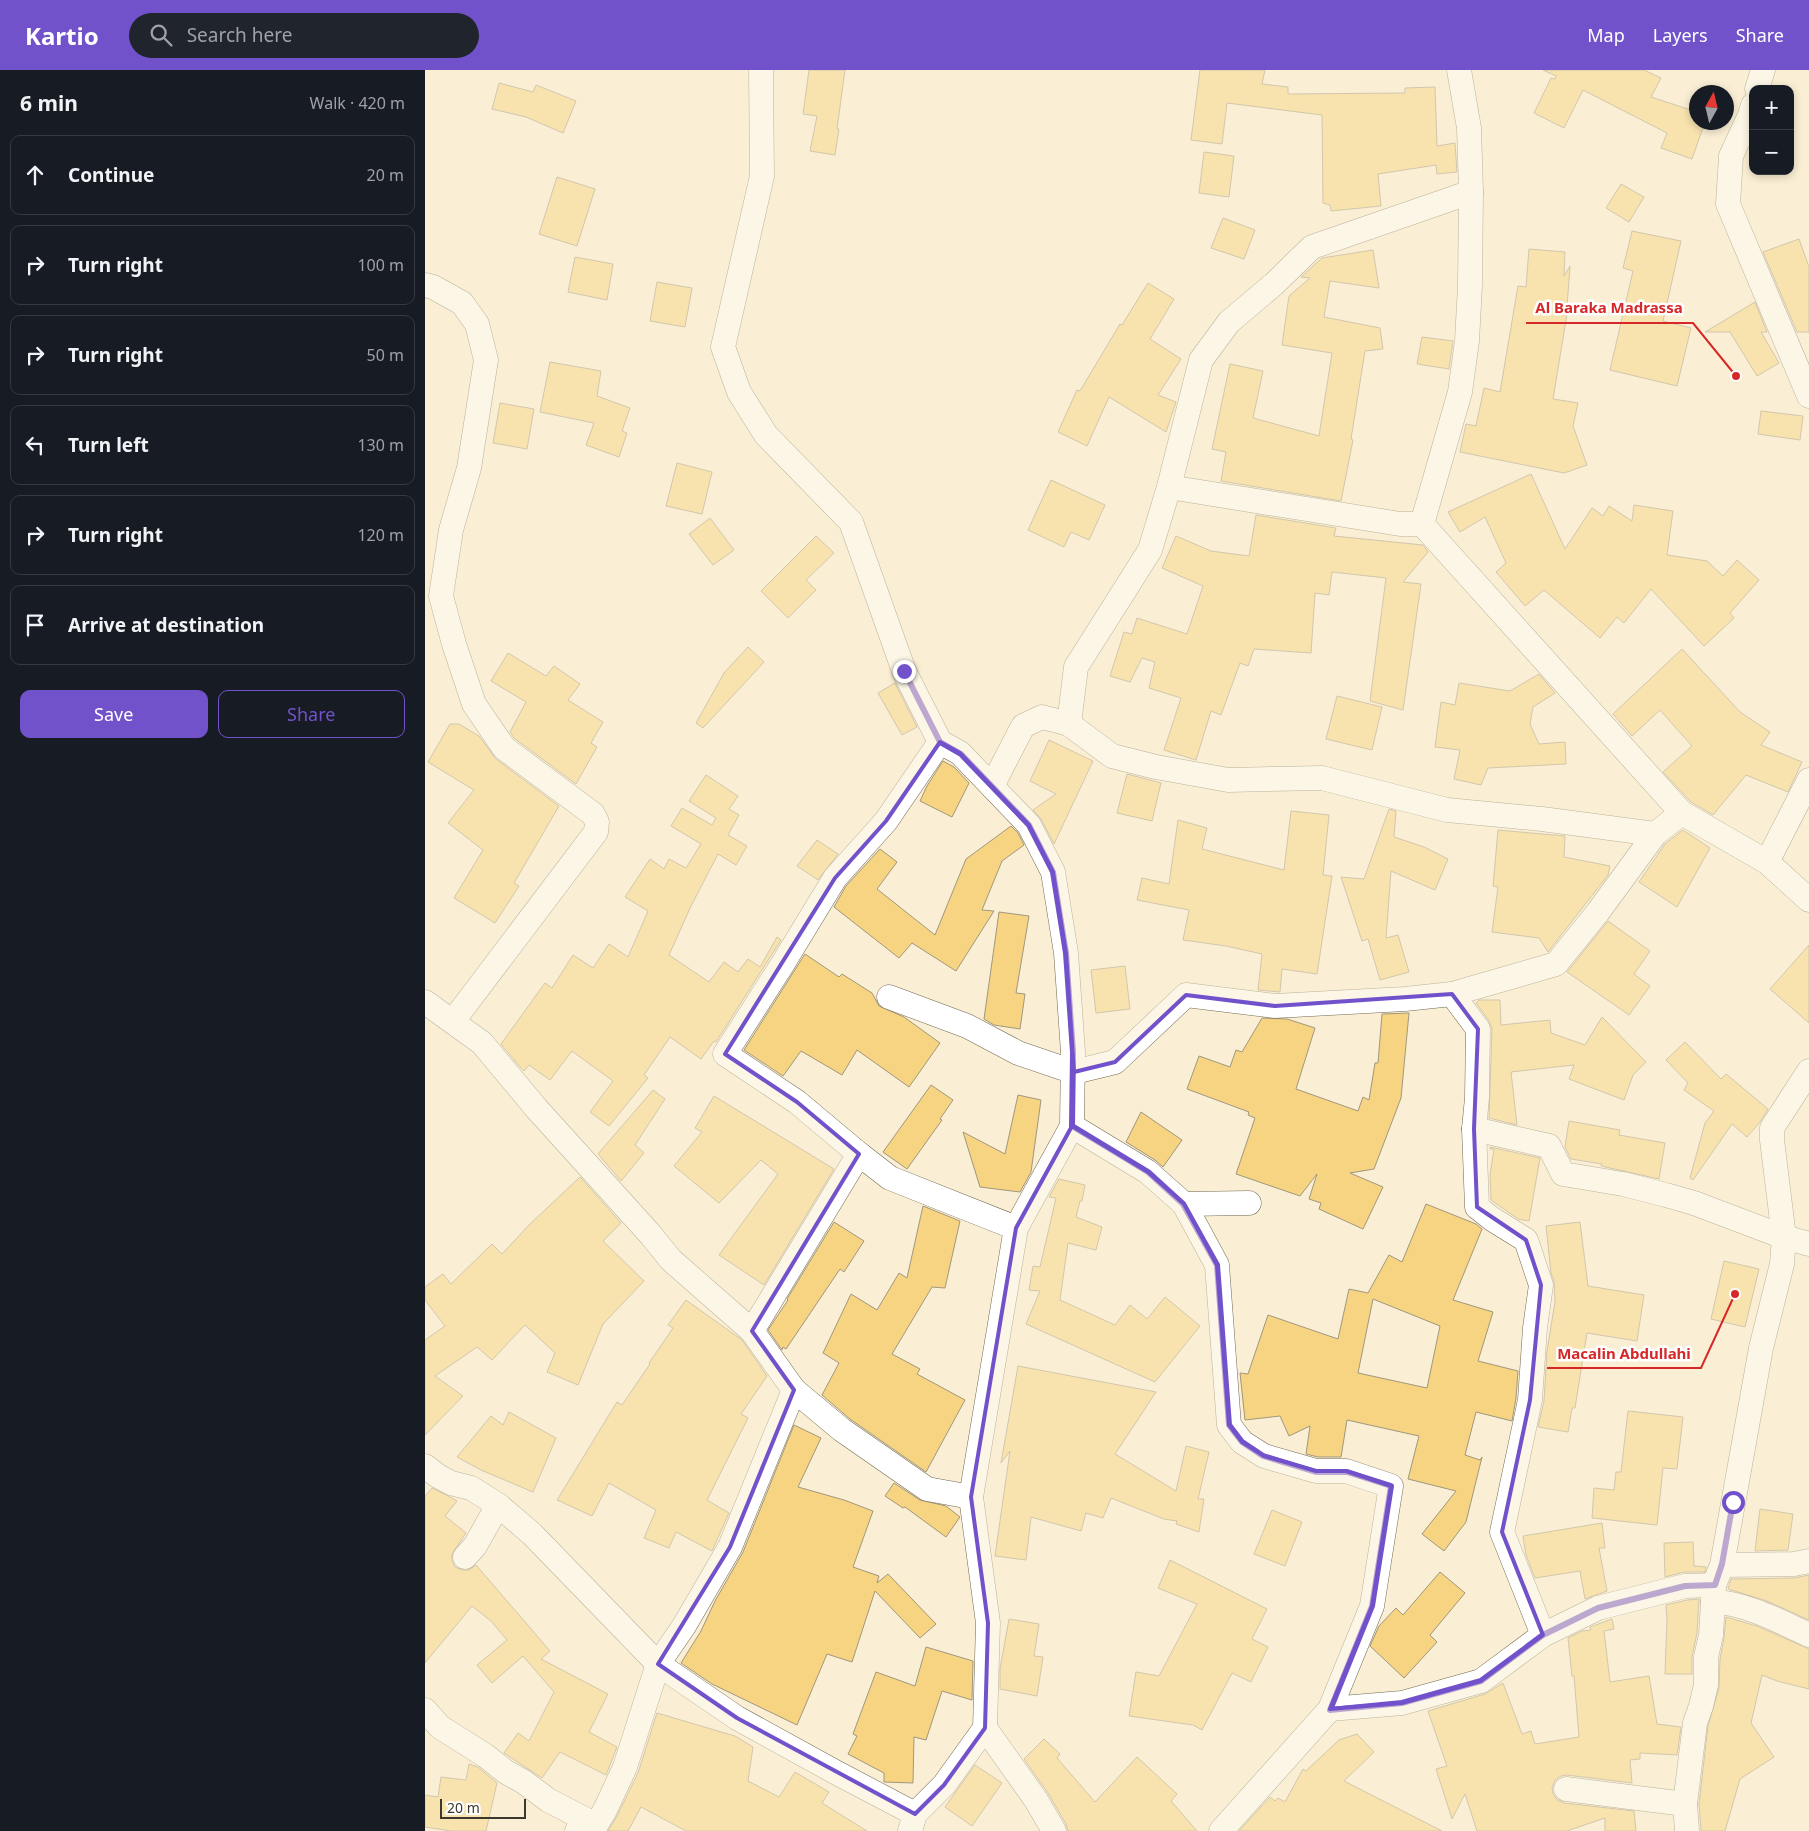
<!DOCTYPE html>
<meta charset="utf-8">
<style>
body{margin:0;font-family:"Noto Sans",sans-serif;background:#20242c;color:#f1f3f6}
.controls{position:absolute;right:15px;top:15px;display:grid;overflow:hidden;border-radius:10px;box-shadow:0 2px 8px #0003}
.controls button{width:45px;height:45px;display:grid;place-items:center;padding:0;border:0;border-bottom:1px solid #363941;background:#171b24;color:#f1f3f6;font:25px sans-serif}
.compass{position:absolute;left:1264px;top:15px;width:45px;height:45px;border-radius:50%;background:#171b24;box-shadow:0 2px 8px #0003;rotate:8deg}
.scale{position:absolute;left:15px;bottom:12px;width:86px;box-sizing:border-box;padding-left:5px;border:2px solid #3d382e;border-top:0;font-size:14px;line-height:18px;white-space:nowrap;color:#3d382e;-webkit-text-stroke:4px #fff;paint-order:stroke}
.stop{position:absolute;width:15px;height:15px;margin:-11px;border:4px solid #7252cb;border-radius:50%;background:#fff}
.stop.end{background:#7252cb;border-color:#fff;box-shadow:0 1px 5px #0008}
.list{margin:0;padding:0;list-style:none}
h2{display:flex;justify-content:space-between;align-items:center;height:65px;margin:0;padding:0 20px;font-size:21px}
h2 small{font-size:16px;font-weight:400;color:#9ea1a6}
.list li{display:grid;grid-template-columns:32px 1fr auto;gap:15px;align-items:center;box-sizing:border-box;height:80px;margin:0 10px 10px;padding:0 10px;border:1px solid #363941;border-radius:10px}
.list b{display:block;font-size:19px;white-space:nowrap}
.list em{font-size:16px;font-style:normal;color:#9ea1a6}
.actions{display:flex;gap:10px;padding:15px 20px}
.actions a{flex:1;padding:11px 0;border:1px solid #7252cb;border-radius:10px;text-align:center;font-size:18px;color:#7252cb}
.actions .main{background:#7252cb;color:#fff}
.icon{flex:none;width:28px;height:28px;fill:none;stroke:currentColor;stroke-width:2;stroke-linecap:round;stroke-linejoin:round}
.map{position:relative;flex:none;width:1384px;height:1761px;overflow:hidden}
header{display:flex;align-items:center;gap:30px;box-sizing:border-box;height:70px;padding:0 25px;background:#7252cb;color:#fff}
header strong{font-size:24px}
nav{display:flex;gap:28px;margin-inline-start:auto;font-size:18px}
.search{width:350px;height:45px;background:#20242c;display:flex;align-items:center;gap:12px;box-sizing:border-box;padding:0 18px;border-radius:28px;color:#9ea1a6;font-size:19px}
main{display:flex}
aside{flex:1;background:#171b24}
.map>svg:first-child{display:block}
</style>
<header>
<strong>Kartio</strong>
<div class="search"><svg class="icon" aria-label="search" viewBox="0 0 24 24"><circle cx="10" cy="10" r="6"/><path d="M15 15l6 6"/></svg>Search here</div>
<nav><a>Map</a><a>Layers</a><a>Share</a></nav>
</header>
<main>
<aside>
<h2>6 min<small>Walk · 420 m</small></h2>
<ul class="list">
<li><svg class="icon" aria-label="ahead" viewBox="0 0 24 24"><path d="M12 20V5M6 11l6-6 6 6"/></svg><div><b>Continue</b></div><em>20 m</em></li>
<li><svg class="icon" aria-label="right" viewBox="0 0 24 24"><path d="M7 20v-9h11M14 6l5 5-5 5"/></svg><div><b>Turn right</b></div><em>100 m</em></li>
<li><svg class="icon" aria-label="right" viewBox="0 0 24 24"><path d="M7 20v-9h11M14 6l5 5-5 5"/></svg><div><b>Turn right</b></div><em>50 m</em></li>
<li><svg class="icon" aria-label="left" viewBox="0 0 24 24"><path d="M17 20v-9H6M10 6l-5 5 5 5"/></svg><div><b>Turn left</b></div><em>130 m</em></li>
<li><svg class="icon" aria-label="right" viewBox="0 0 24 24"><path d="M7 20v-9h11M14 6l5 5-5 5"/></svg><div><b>Turn right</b></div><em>120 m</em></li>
<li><svg class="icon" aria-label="arrive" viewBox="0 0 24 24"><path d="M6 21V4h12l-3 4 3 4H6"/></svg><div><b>Arrive at destination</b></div></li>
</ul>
<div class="actions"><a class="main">Save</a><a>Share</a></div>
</aside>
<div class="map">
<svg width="1384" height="1761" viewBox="0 0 1384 1761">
<rect width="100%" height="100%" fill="#faefd4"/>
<g fill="#f6d481" stroke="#a1977e" fill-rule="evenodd">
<path d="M384,0h36l-8,59h2l-4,26 -25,-4 7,-35 -14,-2z"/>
<path d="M775,0h65l-3,14 26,3v7l117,-1v-5l30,-1 2,59 18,-3 2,29 -20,2 -1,-9 -58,9 3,32 -50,5 -1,-6 -7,-2 -1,-88 -95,-12 -5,41 -31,-4z"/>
<path d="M1118,0h101l17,8 -10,19 46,15v10h8l-13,37 -31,-11 6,-15 -84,-43 -19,38 -30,-15 17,-35 4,1 1,-3z"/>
<path d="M74,13l34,9 3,-7 40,16 -13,32 -37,-16 -34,-8z"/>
<path d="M779,82l30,4 -5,41 -30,-4z"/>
<path d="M132,107l38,12 -18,57 -38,-12z"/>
<path d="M1196,114l23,13 -15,25 -23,-14z"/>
<path d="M798,148l32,12 -11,29 -33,-11z"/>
<path d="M1207,161l49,10 -18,80 28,7 -14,58 -67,-16 23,-99 -10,-3z"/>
<path d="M1374,169l10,28v65h-12l-34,-80z"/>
<path d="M1104,179l36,3 -1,24 6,-10 -3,41 1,1 -15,91 25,4 -5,23 14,39 -23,8 -104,-21 6,-28 10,2 8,-38 16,4 18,-106 8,1z"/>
<path d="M948,180l6,38 -49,-7 -6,36 56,11 3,21 -18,2 -14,88 2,1 -12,61 -120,-20 5,-29 -14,-3 18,-85 33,7 -10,47 66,18 13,-83 -50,-8 7,-49 21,-18 -9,-1 21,-19z"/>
<path d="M150,187l38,7 -6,36 -39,-8z"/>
<path d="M232,212l35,6 -7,39 -35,-6z"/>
<path d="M723,213l26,16 -24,40 31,20 -23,36 18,7 -10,30 -57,-35 -22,49 -29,-14 19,-42 3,1 40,-67 2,1z"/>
<path d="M1330,232l12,30h-6l18,31 -22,13 -27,-44h-25z"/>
<path d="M997,267l31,4 -4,28 -32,-5z"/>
<path d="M125,292l51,9 -4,25 33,12 -8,23 5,2 -8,24 -33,-12 8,-22 -54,-11z"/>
<path d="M75,333l34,6 -7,40 -34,-6z"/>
<path d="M1336,341l42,5 -3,24 -42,-6z"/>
<path d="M252,393l35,9 -10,42 -36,-8z"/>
<path d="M1106,404l34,75 27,-41 11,8 6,-10 23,15 2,-16 39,6 -6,44 40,6 16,15 14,-16 22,20 -29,33 4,5 -30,28 -53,-57 -27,34 -7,-6 -17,21 -56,-48 -19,16 -29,-34 10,-9 -21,-46 -25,15 -12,-20z"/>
<path d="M626,410l54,25 -16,35 -18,-8 -7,15 -36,-17z"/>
<path d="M831,445l80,13 -2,8 89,9 5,7 -25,30 18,2 -18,126 -33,-9 16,-123 -54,-6 -3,23 -14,-2 -4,60 -57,-4 -6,17 -8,-3 -19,52 -10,-4 -15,49 -32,-10 17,-52 -32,-10 6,-26 -13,-4 -12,24 -20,-6 14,-44 8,2 5,-16 50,16 16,-48 -41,-18 14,-32 35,15 38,5z"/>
<path d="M285,448l24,32 -21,15 -24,-31z"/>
<path d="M391,466l18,17 -28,27 10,10 -28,28 -27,-27z"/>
<path d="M323,577l16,15 -61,66 -7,-5 28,-50z"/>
<path d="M1257,579l58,63 30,20 -9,13 41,17 -14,30 -42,-17 -33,40 -22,-13 -28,-30 29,-26 -32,-36 -28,26 -19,-22z"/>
<path d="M83,583l38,23 8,-10 26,18 -12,16 35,22 -12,21 6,4 -21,37 -62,-46 -4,-6 16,-30 -35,-21z"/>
<path d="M1114,604l16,19 -22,14 -3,17 9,20 26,-2 1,22 -78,4 -7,17 -27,-6 6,-29 -25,-3 6,-45 14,3 4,-22 51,8z"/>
<path d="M470,613l22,44 -15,8 -24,-42z"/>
<path d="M912,626l45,11 -10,43 -46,-11z"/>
<path d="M25,654h9l20,12 17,23 63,47 -45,77 5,3 -24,37 -41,-25 29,-48 -35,-27 26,-33 -46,-28z"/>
<path d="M624,670l44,21 -39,83 -13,-25 -8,-9 23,-16 -26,-13z"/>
<path d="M518,691l11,6 15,16 -17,34 -32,-16 7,-15z"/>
<path d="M702,704l34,9 -9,38 -35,-8z"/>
<path d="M281,705l32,21 -9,13 10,6 -11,20 19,11 -11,19 -18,-11 -27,52 -22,49 40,27 15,-20 14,10 10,-13 12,8 17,-30 4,3 -65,102 -2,-1 -13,18 -31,-22 -26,38 4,3 -39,48 -19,-14 23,-31 -41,-30 -22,29 -21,-15 -5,6 -3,-3 -20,-24 44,-61 7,5 21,-33 20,13 16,-24 19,13 20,-46 -23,-14 25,-38 14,10 5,-10 17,9 15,-24 -30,-18 11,-18 30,17 4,-7 -27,-17z"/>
<path d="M964,739l7,2 -2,26 30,10 24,12 -13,31 -44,-19 -5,67 12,-3 11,37 -29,8 -12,-41 -6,2 -21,-64 23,2z"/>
<path d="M866,741l38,4 -6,60 9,1 -15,98 -35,-5 -2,23 -22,-2 4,-36 -36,-8 -43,-6 6,-30 -52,-10 5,-22 27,6 9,-64 29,8 -5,21 82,21z"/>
<path d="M586,756l7,7 6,12 -22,16 -20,49 12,1 -38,60 -44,-28 -13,15 -65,-51 12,-21 34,-37 17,13 -20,27 58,46 31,-76z"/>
<path d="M1073,760l67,6 -1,21 46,9 -2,9 -60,77 -9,-14 -47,-6 6,-45 -5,-1z"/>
<path d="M1258,760l27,18 -33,59 -38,-25 26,-38z"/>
<path d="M392,770l21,14 -20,26 -21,-14z"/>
<path d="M574,842l30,4 -13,77 9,1 -5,35 -26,-4 -10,-6z"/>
<path d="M1183,851l42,30 -16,23 16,12 -21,29 -62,-43z"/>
<path d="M1384,875v78l-39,-34z"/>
<path d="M380,884l34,23 3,-3 30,19 7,13 25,11 36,26 -31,44 -52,-37 -15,25 -41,-24 -18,25 -39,-26z"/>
<path d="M700,896l5,43 -34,4 -5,-43z"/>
<path d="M1054,930h21l1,25 49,-5 1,13 34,12 17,-28 44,45 -13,13 -9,25 -55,-21 5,-14 -63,7 6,53 -28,-7 3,-89 -3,-8 -13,-18z"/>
<path d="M984,943l-8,85 -27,71 -24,4 33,14 -20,42 -44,-20 2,-6 -12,-4 8,-25 -17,22 -64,-22 19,-56 -7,-3 1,-3 -62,-23 12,-33 31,11 6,-17 6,2 20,-34 25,1 28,9 -19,61 62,22 5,-14 6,3 6,-37h3l4,-49z"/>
<path d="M1260,972l36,37 5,-5 42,35 -8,13 -13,15 -15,-13 -39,56 -3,-2 15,-55 9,-12 -30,-21 4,-7 -22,-23z"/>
<path d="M506,1015l22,15 -13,19 2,1 -35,49 -24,-17z"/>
<path d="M228,1020l12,9 -30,46 9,8 -23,28 -23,-27z"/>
<path d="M593,1025l23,5 -10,72 -11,20 -40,-5 -17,-55 42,22z"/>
<path d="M289,1026l120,73 -70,116 -45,-30 59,-81 -17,-14 -42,43 -45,-37 28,-34 -7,-4z"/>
<path d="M716,1042l41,28 -19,27 -8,-7 -29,-18z"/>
<path d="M1144,1051l51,9 -1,5 46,8 -6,36 -58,-13 1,-2 -31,-5 -6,-12z"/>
<path d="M1065,1077l50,11 -11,63 -11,-2 -27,-19 -1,-25 4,-26h-4z"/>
<path d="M155,1107l41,46 -18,18 41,40 -41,43 -25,61 -31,-13 8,-19 -30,-28 -33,35 -15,-13 -42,29 28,20 -38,39v-95l20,-14 -20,-26v-13l18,-13 8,10 41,-40 10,10 27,-29z"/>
<path d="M634,1109l26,6 -3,16h-2l-4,16 26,10 -6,23 -28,-7 -8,57 55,25 15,-20 17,14 18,-22 35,29 -45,56 -129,-58 14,-33 -11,-1 4,-24 7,1 16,-69 -7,-1z"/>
<path d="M1001,1134l50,20 6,5 -29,71 40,12 -15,49 40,10 -2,27 -4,23 -36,-9 -11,43 15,5 2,-3 -16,65 -22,29 -22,-17 34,-43 -48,-12 11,-43 -72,-16 -6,37h-23l-12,-3 4,-28 -21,10 -9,-20 -35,4 -5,-47 8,1 20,-59 70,24 11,-50 19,4 21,-38 13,7zM948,1229l67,27 -13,62 -69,-15z"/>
<path d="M498,1136l37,15 -15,67 -13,-1 -40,67 28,15 -3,5 48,26 -39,72 -76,-53 -28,-24 17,-32 -16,-10 28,-59 26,16 22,-37 8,5z"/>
<path d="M409,1152l30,19 -20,31 -4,-3 -54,80 -3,-2 -1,3 -14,-20 20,-30 -1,-1z"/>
<path d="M1155,1152l8,64 56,9 -7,46 -50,-8 -12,75h-3l-4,24 -30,-5 6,-26 3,-50 8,-49 -1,-21 -3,-8 -5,-47z"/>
<path d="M1299,1191l35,8 -14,58 -34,-8z"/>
<path d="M261,1230l56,40 25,36 -26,38 7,4 -41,82 22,13 -17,38 -36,-19 -7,16 -25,-10 12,-28 -47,-27 -17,33 -35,-16 60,-98 5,3 28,-41 -1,-1 24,-35 -5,-3z"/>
<path d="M593,1296l138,26 -41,62 61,37 10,-45 23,6 -11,47h6l-5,33 -23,-8 1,-3 -13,-2 -53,-21 -8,20 -17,-5 -5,18 -50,-14 -5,43 -31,-4 15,-105 -9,12z"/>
<path d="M1203,1341l55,6 -6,52 -14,-1 -6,57 -65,-7 2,-30 20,2 2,-18h5z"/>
<path d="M84,1342l47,26 -23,54 -52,-22 -24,-13 34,-41 12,9z"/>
<path d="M369,1355l27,13 -23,49 46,13 29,11 -20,56 26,9 -2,7 11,-9 48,50 -16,14 -45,-47 -23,71 -25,-8 -30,71 -85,-41 -31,-21 20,-32 14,-30 28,-49z"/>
<path d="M469,1413l26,17 26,6 14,11 -14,20 -41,-30 -2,1 -18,-12z"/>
<path d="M7,1418l20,10 5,3 -12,15 21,17 -14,21v7l3,6 7,3h7l7,-5 74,86 -9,8 67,35 -19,38 28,15 -11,28 -46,-23 -18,26 -38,-25 14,-20 11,8 25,-49 -31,-36 -31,27 -15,-18 30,-25 -16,-19 -19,-15 -47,57v-167z"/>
<path d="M1335,1439l33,5 -5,36 -33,1z"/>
<path d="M847,1440l30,12 -17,44 -31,-12z"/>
<path d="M1177,1453l3,25h-6l8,43 -22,8 -5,-28 -45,7 -9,-23 -3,-19z"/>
<path d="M1268,1472l1,24 12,1 -1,5h-21l-19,5 -1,-34z"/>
<path d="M745,1490l97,49 -15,30 16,8 -17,35 -19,-9 -30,57 -9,-5 -64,-9 7,-44 23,4 38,-72 -39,-16z"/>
<path d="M1015,1502l25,21 -35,42 7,7 -33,36 -34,-32 9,-20 17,-18 7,7z"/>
<path d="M1384,1505v45l-42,-19 -39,-12 3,-10 63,-1z"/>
<path d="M1274,1529l-2,34 -5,24v17h-27l2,-54 -1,-15 21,-5z"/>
<path d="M1301,1547l31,9 52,23v40l-32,-8 -15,-6 -11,48 23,34 -34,22 -15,52h-24l-2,-27 9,-78 11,-38 1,-29 4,-21z"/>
<path d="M584,1549l30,5 -5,32 9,1 -6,39 -37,-7v-20z"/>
<path d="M1187,1549l2,10 -10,2 6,51 39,-6 8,48 24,3 -4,28 -37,-2v6l-10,1 2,23 -65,-8 -6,1 -6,4 -3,8 1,6 4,6 7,3 70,8 2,20h-31v-13l-38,13h-90l-12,-37 -13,25 -16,-50 11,-3 -19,-55 57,-17 18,-11 19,51 9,-3 4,13 44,-7 -5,-61h-2l-4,-38 14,-7 9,-1 -1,-3z"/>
<path d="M501,1577l47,14 -1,39 -30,-9 -16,49 -12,-3 -1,46 -29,-1v-9l-36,-19 9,-18 -4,-2 23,-62 39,14z"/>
<path d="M232,1643l78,23 18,11 -5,34 31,16 16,-25 34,20 -7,11 45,28h-181l-45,-24 -13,24h-20l9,-15 21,-43z"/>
<path d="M932,1664l17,18 -30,29 98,50h-203l31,-34 5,4 3,-3 7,4 18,-33 3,2 33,-31z"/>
<path d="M619,1669l16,15 -3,4 38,44 42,-45 40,37 -6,7 26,30h-129l-2,-7 -18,-31 -24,-34z"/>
<path d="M44,1694l9,3 19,16 -11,48h-35l-26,-4v-32l13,2 3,-20 25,3z"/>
<path d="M550,1695l27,18 -30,43 -27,-19z"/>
</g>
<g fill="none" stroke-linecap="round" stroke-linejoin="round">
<defs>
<g id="minor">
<path d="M336,0l1,106 -39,171 16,45 27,43 85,87 53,149 36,71 20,11 69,72 24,47 13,81 7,99 -1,74 -56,102 -45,269 17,126 -3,105 -41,57 -29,29 -5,17"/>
<path d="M1332,19l6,-19"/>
<path d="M1328,35l-3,10 -19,41 -3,48 81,192"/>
<path d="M0,215l8,2 29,16 15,21 9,36 -17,108 -18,62 -10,66 13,48 20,60 30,44 89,66 4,8 -1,10 -143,189"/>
<path d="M744,417l231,37h22l260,289 85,49 42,38"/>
<path d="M997,454l38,-132 7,-51 3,-56 1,-93 -2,-64 -10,-58"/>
<path d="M644,654l7,-57 74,-117 19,-63 32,-127 28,-38 45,-38 38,-37 159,-55"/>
<path d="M567,716l31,-60 19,-9 27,7 43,32 44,11 72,13 94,-2 125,32 95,9 113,15"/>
<path d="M1342,792l42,-82"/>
<path d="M1027,924l26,35 -1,69 -3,31 3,78 15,12 34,21 15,45 -6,43 -5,72 -28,132 41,103"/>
<path d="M464,927l78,29 51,27 56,19 41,-10 71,-67 89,11 130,-7 47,-5 104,-30 42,-52 57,-78 27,-21"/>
<path d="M0,932l57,41 54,65 114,126 21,26 81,71 42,59 48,40 85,59 44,8"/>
<path d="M647,1056l76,46 36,32 33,61 12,160 13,17 22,14 52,15h30l45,15 -19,120 -42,103 -109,122"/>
<path d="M1049,1059l75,17 14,28 60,10 43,11 28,8 90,34 25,7"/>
<path d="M434,1084l-62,-52 -72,-48 57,-89 53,-87 51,-57 54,-79"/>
<path d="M759,1134l65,-1"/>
<path d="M327,1261l107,-177 31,24 126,50"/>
<path d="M0,1396l13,10 13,7 20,5 27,17 34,29 126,130 79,54 100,55 78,41"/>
<path d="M40,1487l10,-11 23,-41"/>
<path d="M1297,1495l72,-1 15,-3"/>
<path d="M1288,1532c31,0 68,20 96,33"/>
<path d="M905,1639l72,-6 79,-22 62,-46 55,-27 87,-22 29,-1"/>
<path d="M0,1640l15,17 46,29 20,16 18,10 24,18 48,25 -19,6"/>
<path d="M560,1658l51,72 18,31"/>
<path d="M1141,1719l119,15"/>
<path d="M171,1755l9,-15 20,-43 33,-103 26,-38 46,-79 64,-157"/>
<path d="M1262,1761l-2,-27 10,-81 6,-17 5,-21v-28l5,-22 3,-50 8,-20 39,-217 21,-84 2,-27 -12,-97v-12l37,-57"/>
</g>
</defs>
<use href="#minor" stroke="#736952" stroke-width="25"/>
<use href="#minor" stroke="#fff" stroke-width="24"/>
</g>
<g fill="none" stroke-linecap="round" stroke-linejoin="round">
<path stroke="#7252cb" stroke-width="6" d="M479,601l36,71 21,12 68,71 24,47 13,81 7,99 -1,74 76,46 35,32 34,61 12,160 13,17 21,14 53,16h31l44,14 -19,120 -42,104 72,-7 79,-22 62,-46 55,-27 87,-22 30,-1 7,-21 11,-62"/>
</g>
<path d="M0 0H1384V1761H0ZM515,672l20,11 69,72 24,47 13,81 8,119 41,-10 71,-67 89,11 177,-12 26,35 -4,100 3,78 49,33 15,45 -11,115 -28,132 41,103 -62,46 -79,22 -72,6 42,-103 19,-120 -45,-15h-30l-52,-15 -22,-14 -13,-17 -12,-160 -33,-61 -36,-32 -76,-46 -56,102 -45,269 17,126 -3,105 -41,57 -29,29 -178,-96 -79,-54 72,-117 64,-157 -42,-59 107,-177 -62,-52 -72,-48 110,-176 51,-57z" fill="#faefd4" fill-opacity=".55" fill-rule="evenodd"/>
<path fill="none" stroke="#7252cb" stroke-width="4" stroke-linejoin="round" d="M515,672l20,11 69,72 24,47 13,81 8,119 41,-10 71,-67 89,11 177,-12 26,35 -4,100 3,78 49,33 15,45 -11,115 -28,132 41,103 -62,46 -79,22 -72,6 42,-103 19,-120 -45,-15h-30l-52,-15 -22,-14 -13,-17 -12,-160 -33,-61 -36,-32 -76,-46 -56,102 -45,269 17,126 -3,105 -41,57 -29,29 -178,-96 -79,-54 72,-117 64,-157 -42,-59 107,-177 -62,-52 -72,-48 110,-176 51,-57z"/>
<path fill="none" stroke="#d62828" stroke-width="2" d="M1311 306L1268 253H1101M1310 1224L1276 1298H1122"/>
<g fill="#d62828" stroke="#fff" stroke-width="2">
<circle cx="1311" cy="306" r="5"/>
<circle cx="1310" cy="1224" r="5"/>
</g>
<g font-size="15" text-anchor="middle" font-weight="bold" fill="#d62828" stroke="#fff" stroke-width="5" stroke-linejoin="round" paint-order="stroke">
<text x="1184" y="243">Al Baraka Madrassa</text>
<text x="1199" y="1289">Macalin Abdullahi</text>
</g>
</svg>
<div class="controls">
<button>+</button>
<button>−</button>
</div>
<svg class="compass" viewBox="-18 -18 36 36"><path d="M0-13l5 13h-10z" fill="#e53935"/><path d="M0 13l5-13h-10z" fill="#9ea1a6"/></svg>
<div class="scale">20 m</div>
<div class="stop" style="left:1308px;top:1432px"></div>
<div class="stop end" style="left:479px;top:601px"></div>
</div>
</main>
